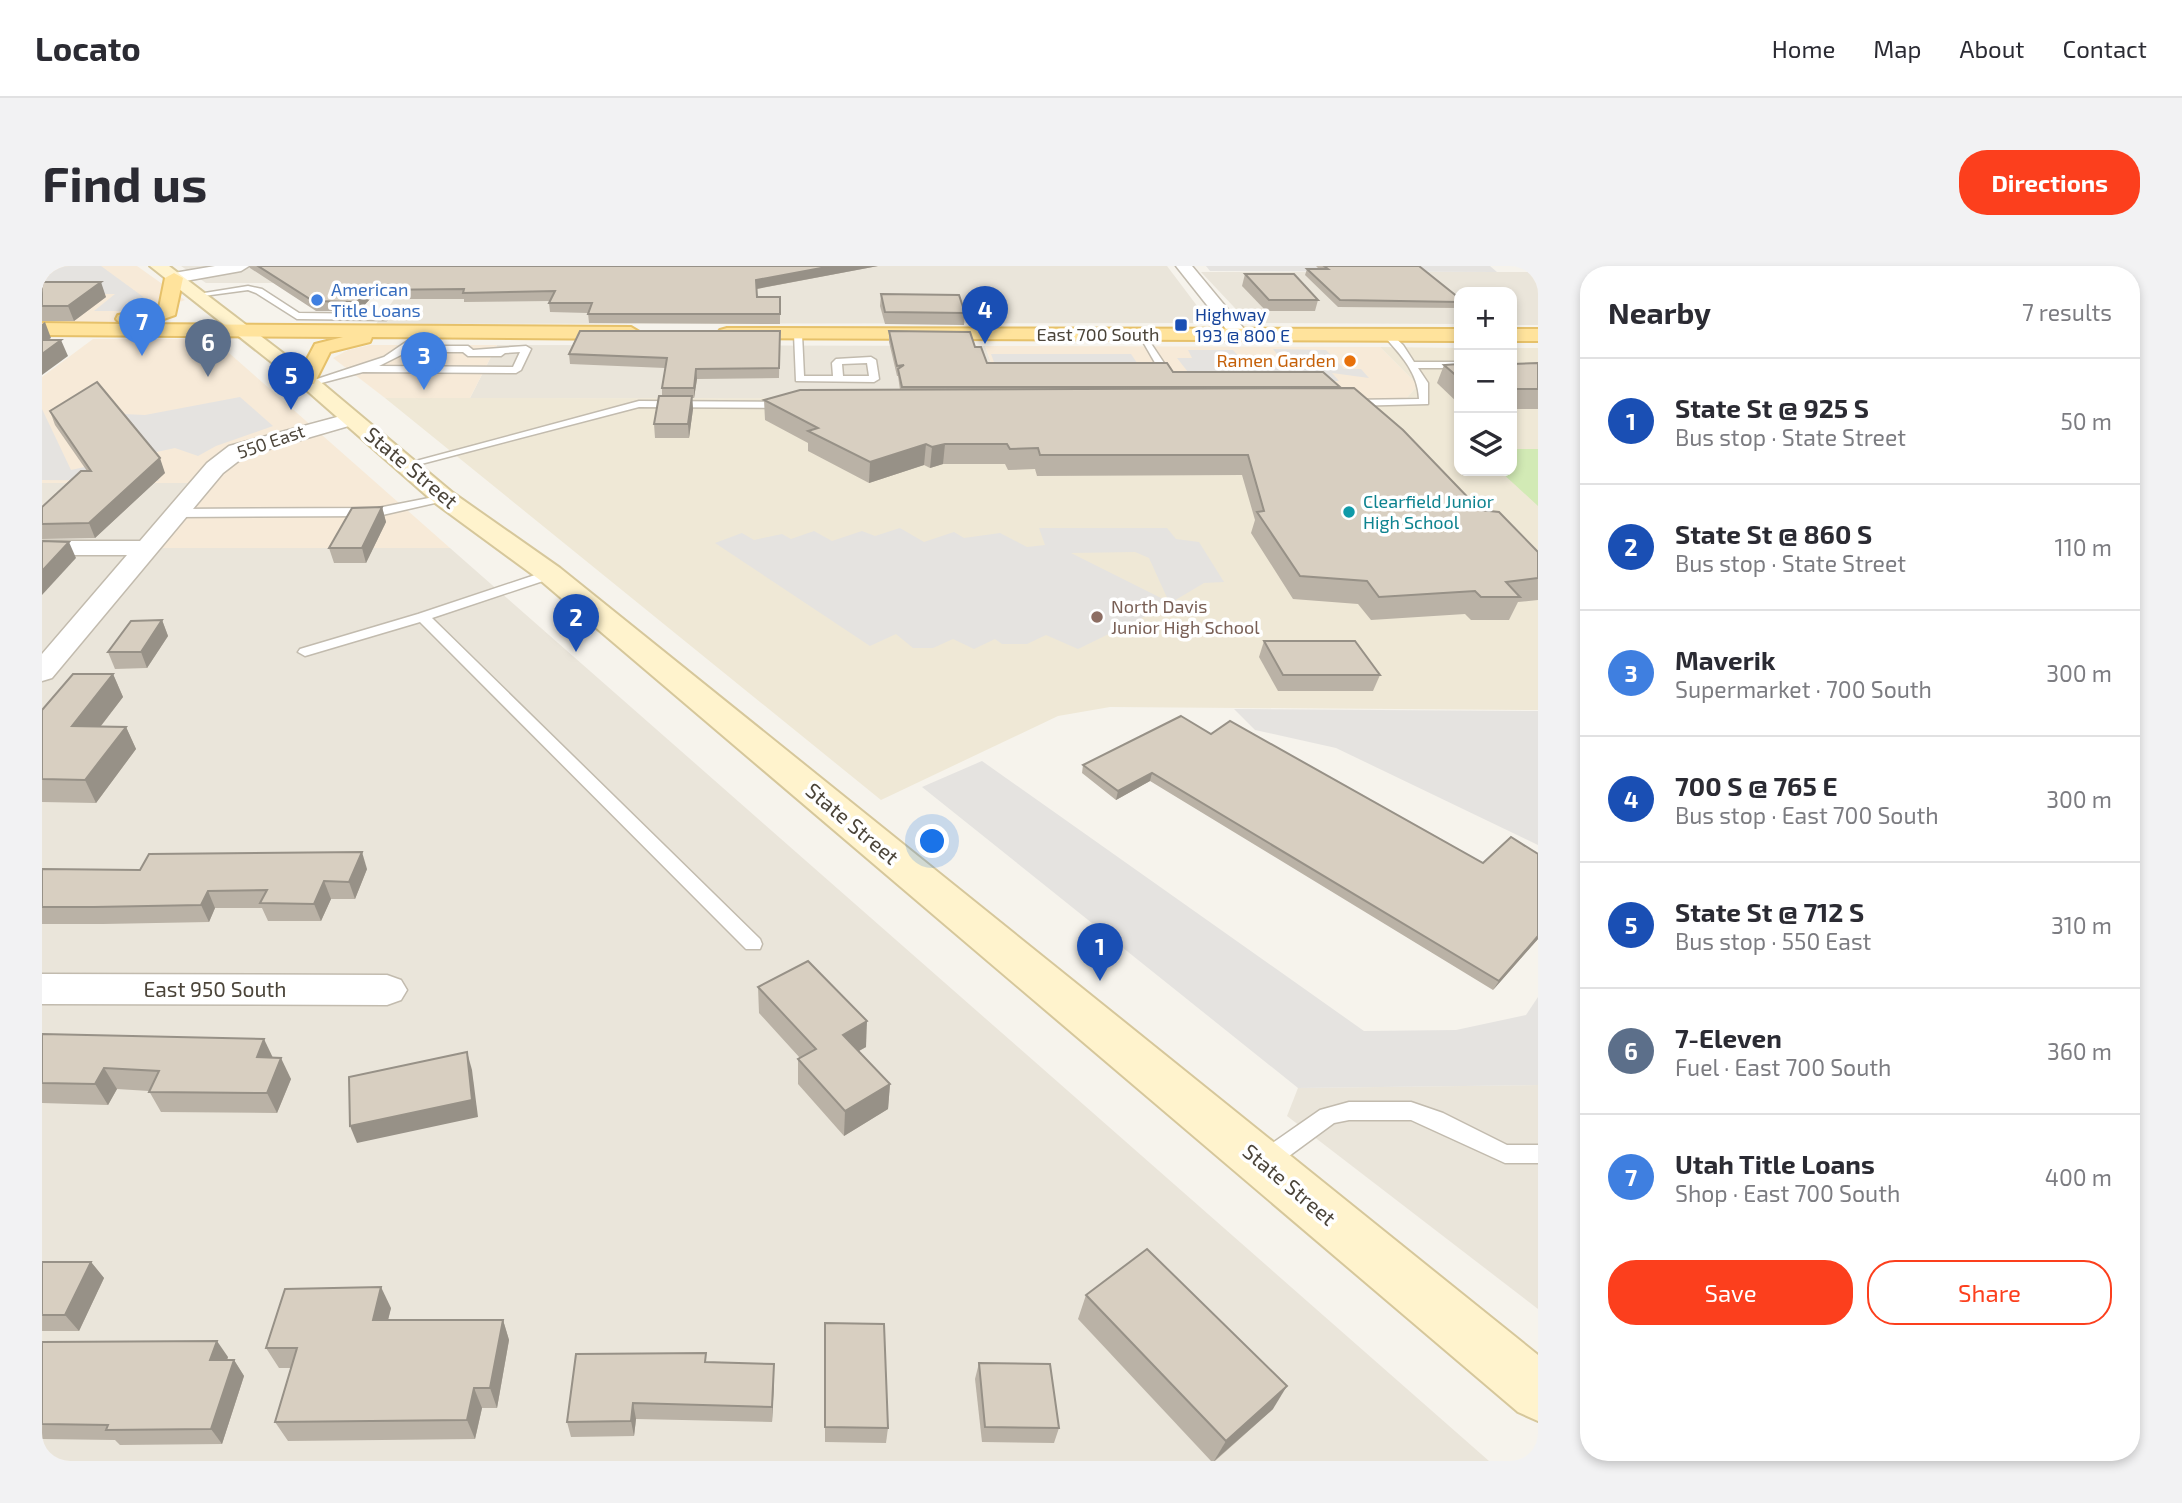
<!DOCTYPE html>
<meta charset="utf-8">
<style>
body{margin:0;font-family:"Exo 2",sans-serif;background:#f2f2f3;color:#2b2b33}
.controls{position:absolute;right:21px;top:21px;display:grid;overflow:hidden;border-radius:14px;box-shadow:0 4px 10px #0003}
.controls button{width:63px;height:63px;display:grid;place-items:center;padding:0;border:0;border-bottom:2px solid #e1e1e2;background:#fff;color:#2b2b33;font:35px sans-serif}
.you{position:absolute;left:891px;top:576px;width:24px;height:24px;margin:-18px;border:5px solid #fff;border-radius:50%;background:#1a73e8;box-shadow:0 0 0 10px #1a73e833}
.badge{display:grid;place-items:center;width:46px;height:46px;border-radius:50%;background:#fc3f1d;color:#fff;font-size:23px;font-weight:700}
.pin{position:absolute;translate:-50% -58px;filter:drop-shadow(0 2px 4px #0008)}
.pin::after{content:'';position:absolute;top:37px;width:24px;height:21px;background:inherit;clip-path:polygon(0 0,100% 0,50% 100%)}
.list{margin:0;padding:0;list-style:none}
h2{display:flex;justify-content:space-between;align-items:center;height:91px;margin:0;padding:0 28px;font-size:30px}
h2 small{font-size:23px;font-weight:400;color:#7c7c81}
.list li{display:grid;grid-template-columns:46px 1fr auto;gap:21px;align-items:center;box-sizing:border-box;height:126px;padding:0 28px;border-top:2px solid #e1e1e2}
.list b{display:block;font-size:26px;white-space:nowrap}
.list p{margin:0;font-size:23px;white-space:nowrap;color:#7c7c81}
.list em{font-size:23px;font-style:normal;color:#7c7c81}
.actions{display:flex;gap:14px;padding:21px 28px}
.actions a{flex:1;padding:16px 0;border:2px solid #fc3f1d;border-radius:28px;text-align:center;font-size:24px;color:#fc3f1d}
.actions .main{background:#fc3f1d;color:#fff}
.icon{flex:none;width:38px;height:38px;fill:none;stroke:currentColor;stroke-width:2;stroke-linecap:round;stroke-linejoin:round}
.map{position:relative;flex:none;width:1496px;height:1195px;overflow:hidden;border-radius:28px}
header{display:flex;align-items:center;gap:42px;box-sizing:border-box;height:98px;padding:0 35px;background:#fff;border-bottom:2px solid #e1e1e2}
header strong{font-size:33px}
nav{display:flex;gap:38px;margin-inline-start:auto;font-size:24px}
.intro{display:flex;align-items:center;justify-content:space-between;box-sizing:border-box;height:168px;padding:0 42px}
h1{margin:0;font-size:49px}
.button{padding:18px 32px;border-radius:28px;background:#fc3f1d;color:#fff;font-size:24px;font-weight:700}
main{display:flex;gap:42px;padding:0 42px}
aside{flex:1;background:#fff;border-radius:28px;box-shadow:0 4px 10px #0003}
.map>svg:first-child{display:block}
</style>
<header>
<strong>Locato</strong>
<nav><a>Home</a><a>Map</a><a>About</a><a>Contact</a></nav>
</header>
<div class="intro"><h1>Find us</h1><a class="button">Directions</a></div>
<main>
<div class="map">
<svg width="1496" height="1195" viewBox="0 0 1496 1195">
<rect width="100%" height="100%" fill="#f6f3ec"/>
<g fill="#eae5da">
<path d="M139,0h986l43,57 -834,1 30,-41h-200z"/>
<path d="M1159,6h337v53h-26v-33h-53v32l-210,-1z"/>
<path d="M455,79l488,1 19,53 -534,-1z"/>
<path d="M0,217h157l-55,63 306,2 1039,913h-1447z"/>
<path d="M1496,819v224l-251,-193 11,-28z"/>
</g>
<g fill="#f7ead8">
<path d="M0,0h95l48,34 -63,24h-80z"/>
<path d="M51,73h103l24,6 230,203h-303l51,-65h-156v-106z"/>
<path d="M328,79h127l-27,53h-85l-52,-40 15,-8z"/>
<path d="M943,80l395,1 38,38 -12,14h-402z"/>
</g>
<path fill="#efe8d6" d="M1338,81l79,1v123h53v-123h26v362l-428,-3 -52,9 -177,84 -496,-402 1021,1 12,-14z"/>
<path fill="#d2eab5" d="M1470,183h26v57l-38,-35h12z"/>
<g fill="#e5e3e0" fill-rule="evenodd">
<path d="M0,0h59l52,38 -22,7h-37l21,-17h-69l-4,2z"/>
<path d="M1164,0h284l7,6 -287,-1z"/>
<path d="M1231,83l53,1 18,19h17l8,9 -37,-5 7,8 -129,1 -8,-10h-14l-11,-14h15l-4,-8h45l8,9h40z"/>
<path d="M949,88h140l12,18 -145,1z"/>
<path d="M198,131l33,29 -57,20 -18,10 -23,-8 -23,5 -29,-39 22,1z"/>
<path d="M0,143l29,61 67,-15 21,26 -117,-1z"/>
<path d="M858,262l24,14 30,-10 10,6 36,-5 27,14 18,-2 -6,-17h128l9,11 23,3 25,40 -20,1 -42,25 -84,41 -32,-14 -19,9h-25l-7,-5 -21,10 -21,-10 -20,9h-20l-17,-14 -26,12 -155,-103 27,-10 12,7 28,-6 9,5 23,-8 18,10 30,-10 13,5zM1093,286l14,6 20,44 -98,-49z"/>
<path d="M1192,443l304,2v134l-202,-97 -81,-18z"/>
<path d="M940,495l382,270 92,-1 70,-15 12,-18v88l-240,3 -376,-301z"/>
</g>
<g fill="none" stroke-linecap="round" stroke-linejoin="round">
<defs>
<g id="service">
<path d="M206,20l14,3 37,24 87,1 4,3 -4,3 -89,-1 -41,-26 -8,-3 -52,7 -4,-2z"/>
<path d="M383,63l4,3 -14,14h53l5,4 53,-4 5,3 -10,21 -5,3 -153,-1 -53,14 -5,-3 79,-26zM365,86h56l5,4h33l4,-3 15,-1 -7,15 -134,-1z"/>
<path d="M756,65l4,3 2,42h29l-1,-13 4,-4 35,-2 5,3 3,19 -5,3 -78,-1 -2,-47zM825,97l2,13h-26l-1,-12z"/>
<path d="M1096,67h6l22,33 -2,2h-6z"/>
<path d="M1342,67h6l13,12 11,17h45v6h-41l10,15v21l-78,2 -5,-3 5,-3 69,-1c-1,-27 -19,-45 -36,-64z"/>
<path d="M597,135l148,1 5,3 -5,3 -148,-1 -233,61 -5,-3z"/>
<path d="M402,229l6,3 -2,2 -70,16 -202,1 -6,-4 6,-4 202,-1z"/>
<path d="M508,304l5,1v6l-123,41 328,321 2,5 -2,5h-14l-326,-327 -115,34 -7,-4 2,-3 118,-35z"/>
<path d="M1307,836h62l32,11 64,32h31v18h-33l-94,-43h-62l-15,3 -64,47 -8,3 -8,-3 -3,-7 3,-7 66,-46z"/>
</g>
<g id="minor">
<path d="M173,0h34l-8,5 -67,12 -8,-5 8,-5z"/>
<path d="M1134,0h16l53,64 3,4 -3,4h-12z"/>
<path d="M310,147l7,2 3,4 -3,4 -114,33 -22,17 -171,205 -10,3v-27l85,-99h-85v-14h98l67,-78 22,-17z"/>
<path d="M0,708l345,1 14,5 6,10 -6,10 -14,5 -345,-1z"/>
</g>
<path id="secondary" d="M108,0h19l148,113 136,114 107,75 978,787v66l-20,-9 -978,-832 -105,-77 -132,-116z"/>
<g id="primary">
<path d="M132,7l9,5 -8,37 -20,7 -22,2 498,3 10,6 -10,6 -259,-2 -2,5 -40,10 -16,32h-14l-4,-4 19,-36 28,-7 -301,-2v-12l79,1 -5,-5 2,-4 41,-7 6,-30z"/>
<path d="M685,62l732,1v12l-739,-3 -3,-4 3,-4z"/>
<rect x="1470" y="63" width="26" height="12"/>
</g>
</defs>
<use href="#service" stroke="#c2bbae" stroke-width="3"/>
<use href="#minor" stroke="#c2bbae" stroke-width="3"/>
<use href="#secondary" stroke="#d6c79b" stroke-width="4"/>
<use href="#primary" stroke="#e6c16a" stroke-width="4"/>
<use href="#service" fill="#fff" fill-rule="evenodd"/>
<use href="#minor" fill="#fff" fill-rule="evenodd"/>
<use href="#secondary" fill="#fff3cd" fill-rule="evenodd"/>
<use href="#primary" fill="#ffe39c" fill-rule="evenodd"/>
</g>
<g fill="#bab2a6">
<path d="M207,0h629l-121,23v8h23v27l-191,-1 -1,-10 -38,-1 -1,-9 1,-2 -86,1v-3h-94l-11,12h-43l-66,-43z"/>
<path d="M1274,0h103l40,32v10l-121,-1 -33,-32 2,-6h12z"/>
<path d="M1203,8l73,26 -3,11h-49l-24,-25z"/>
<path d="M0,16l64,15 -32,24h-32z"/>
<path d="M839,28l84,19 -1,12 -79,-1 -5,-18z"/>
<path d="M738,65l-1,47 -82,1 -3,19h-2l1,11 -4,29h-34l-1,-14 8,-28v-8l3,-20 -95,-4 -1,-10z"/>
<path d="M847,65l86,16 12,16 186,9 167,15 -1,1 141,122 58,42v48l-20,2 -9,18h-38l-6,-6 -94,6 -13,-16 -65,-5 -42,-66 4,-13 -13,-45 -205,1 -2,-7 -27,1 -3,-6h-62l-13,4 -6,-3 -55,18 -61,-32v-8l-43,-23 -1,-20 136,-10 -2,-14h-1l-8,-34z"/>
<path d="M1496,97v46h-26v-45z"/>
<path d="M1417,98v40l-22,-21 7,-18z"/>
<path d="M8,145l115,62 -70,65 -53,1v-32l45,-36 -32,-46z"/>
<path d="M340,241l4,15 -20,41h-32l-5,-15z"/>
<path d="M120,354l6,16 -21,32 -32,1 -7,-17z"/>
<path d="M1222,375l116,34 -7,16h-95l-19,-34z"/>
<path d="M71,408l10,23 -22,29 25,1 10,22 -40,54 -54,-1v-92z"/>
<path d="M1169,468l272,129 55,-9v85l-45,51 -343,-209 -34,19 -34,-27 1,-8z"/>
<path d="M0,603l98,1 227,-1 -12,30h-24l-10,22h-53l-6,-13h-47l-6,14 -106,2h-61z"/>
<path d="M716,721l108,60 -7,4 31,33 -2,25 -44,27 -46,-52v-25l2,-1 -41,-45z"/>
<path d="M0,768l231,24 18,21 -14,34 -116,-1 -12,-21 -32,-2 -9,16 -66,-2z"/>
<path d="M0,996h49l13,16 -25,53h-37z"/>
<path d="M1044,1029l187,114 -58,52h-4l-133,-142z"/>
<path d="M349,1042l-3,12h115l6,20 -12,68h-15l-7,31 -187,2 -13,-19 16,-54h-12l-13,-20z"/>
<path d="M783,1057l63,105 -2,15 -61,-1z"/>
<path d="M0,1076l186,15 -1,3h7l10,16 -22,68 -102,1 -5,-5 -73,-1z"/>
<path d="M665,1096l67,18 -2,42 -136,-3 -2,17 -63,1 -4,-15z"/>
<path d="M937,1097l80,65 -5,15 -72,-1 -7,-63z"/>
</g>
<g fill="#979187">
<path d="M790,0h46l-122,23v-9z"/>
<path d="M59,16l5,15 -32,24 -6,-15z"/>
<path d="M326,24l2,9 -11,12 -2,-9z"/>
<path d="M3,56l6,16 -9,6v-20z"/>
<path d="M19,74l7,16 -26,19v-21z"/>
<path d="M654,103l1,10 -3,19v-10z"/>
<path d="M650,130l1,13 -4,29 -1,-14z"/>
<path d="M884,178l-2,21 -55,18 1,-21z"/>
<path d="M903,178l-2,20 -13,4 2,-21z"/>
<path d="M118,192l5,15 -70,65 -6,-15z"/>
<path d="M340,241l4,15 -20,41 -4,-15z"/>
<path d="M27,276l7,16 -34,37v-24z"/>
<path d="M120,354l6,16 -21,32 -6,-16z"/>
<path d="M71,408l10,23 -40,52 -11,-23z"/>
<path d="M84,461l10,22 -40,54 -11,-23z"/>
<path d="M1110,507l-2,8 -34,19 2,-9z"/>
<path d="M320,586l5,17 -12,30 -6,-17z"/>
<path d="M282,615l7,18 -10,22 -7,-17z"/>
<path d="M166,625l7,17 -6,14 -8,-17z"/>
<path d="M1496,670v3l-45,51 6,-9z"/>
<path d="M825,755l-1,26 -24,13 1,-25z"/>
<path d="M222,773l10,21 -17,-3z"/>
<path d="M425,786l5,18 6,47 -121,26 -7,-17z"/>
<path d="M239,792l10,21 -14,34 -10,-20z"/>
<path d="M62,802l13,21 -9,16 -13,-21z"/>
<path d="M848,818l-2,25 -44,27 1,-25z"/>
<path d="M49,996l13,16 -25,53 -14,-16z"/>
<path d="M339,1021l10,21 -8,32 -10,-20z"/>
<path d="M461,1054l6,20 -12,68 -7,-20z"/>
<path d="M175,1075l11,16 -7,19 -11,-16z"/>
<path d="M192,1094l10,16 -22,68 -11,-15z"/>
<path d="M732,1098v16l-2,42v-15z"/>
<path d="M1245,1120l-14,23 -59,52 12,-20z"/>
<path d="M432,1122l8,20 -7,31 -8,-19z"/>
<path d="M591,1137l3,16 -2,17 -3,-15z"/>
</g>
<g fill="#d8cfc1" stroke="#979187" stroke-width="2">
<path d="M216,0h574l-76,14 1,17h23v17h-192l4,-11h-43l6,-12 -92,2 1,-4 -96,1 -11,12 -44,-1z"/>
<path d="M1282,0h95l40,32v4l-119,-2 -33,-31h21z"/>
<path d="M1203,8h49l24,26h-49z"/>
<path d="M0,16h59l-33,24h-26z"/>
<path d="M839,28l78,1 6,18 -80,-1z"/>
<path d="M538,65h200l-1,37 -83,1 -2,19h-32l5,-30 -98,-4z"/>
<path d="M847,65l81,1 5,15h6l6,16h180l6,9h150l17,15h-438l-4,-18 6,-4 -7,1z"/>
<path d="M0,74h19l-19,14z"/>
<path d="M1496,97v26h-26v-25z"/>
<path d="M1417,98v14l-15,-13z"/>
<path d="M55,116l63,76 -71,65 -47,1v-17l39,-36h10l-41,-60z"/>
<path d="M1312,122l49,42 77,80 19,2 39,40v26l-32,4 14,15h-39l-6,-6 -96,6 -12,-16 -67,-5 -43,-64 7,-1 -16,-56h-208l-2,-7 -28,1 -3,-5h-62l-13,3 -6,-3 -56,18 -62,-31 10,-3 -54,-28 36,-10z"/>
<path d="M617,130h33l-4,28h-34z"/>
<path d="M340,241l-20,41h-33l23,-40z"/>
<path d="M0,275l27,1 -27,29z"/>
<path d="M120,354l-21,32h-33l23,-31z"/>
<path d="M1222,375h91l25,34h-97z"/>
<path d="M31,408h40l-41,52 54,1 -41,53 -43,-1v-69z"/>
<path d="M1139,450l30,18 19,-13 253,142 28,-26 27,17v82l-39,45 -347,-208 -34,18 -35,-26z"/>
<path d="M320,586l-13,30 -25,-1 -10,23 -54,-1 7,-13 -59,1 -7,14 -107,2h-52v-38l98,1 9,-16z"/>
<path d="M766,695l59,60 -24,14 47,49 -45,27 -47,-52 18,-10 -58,-62z"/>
<path d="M0,768l222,5 -7,18 24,1 -14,35 -118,-1 10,-21 -55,-3 -9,16 -53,-1z"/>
<path d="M425,786l5,48 -122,26 -1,-49z"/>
<path d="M1105,983l140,137 -61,55 -140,-146z"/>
<path d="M0,996h49l-26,53h-23z"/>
<path d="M339,1021l-8,33h130l-13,68h-16l-7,32 -192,2 22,-74h-31l19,-59z"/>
<path d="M783,1057l59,1 4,104 -63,-1z"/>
<path d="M175,1075l-7,19h24l-23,69 -105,1 2,-5 -66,-1v-82z"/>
<path d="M664,1087l-1,9 69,2 -2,43 -139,-4 -2,18 -64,1 9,-68z"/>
<path d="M937,1097l71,1 9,64 -74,-1z"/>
</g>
<circle fill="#3f7fe0" stroke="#fff" stroke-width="2.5" cx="275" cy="34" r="7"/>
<rect fill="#1a4fb4" stroke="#fff" stroke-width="2.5" x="1132" y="52" width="14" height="14" rx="3.5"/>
<circle fill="#e8710a" stroke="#fff" stroke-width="2.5" cx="1308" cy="95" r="7"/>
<circle fill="#0f9aa8" stroke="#fff" stroke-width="2.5" cx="1307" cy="246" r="7"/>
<circle fill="#8d6e63" stroke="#fff" stroke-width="2.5" cx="1055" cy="351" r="7"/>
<g text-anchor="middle" stroke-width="7" stroke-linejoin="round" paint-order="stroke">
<g font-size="18" fill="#366cbe" stroke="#fff" text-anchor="start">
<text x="289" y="30">American<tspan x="289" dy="21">Title Loans</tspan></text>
</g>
<g font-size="18" fill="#164399" stroke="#fff" text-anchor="start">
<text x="1153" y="55">Highway<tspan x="1153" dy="21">193 @ 800 E</tspan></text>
</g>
<g font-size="18" fill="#4b4439" stroke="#fff">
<text x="1056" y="75">East 700 South</text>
<text transform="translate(229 176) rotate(-19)" y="6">550 East</text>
</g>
<g font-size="18" fill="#c56008" stroke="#fff" text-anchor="end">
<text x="1294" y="101">Ramen Garden</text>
</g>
<g font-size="18" fill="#0d838f" stroke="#fff" text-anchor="start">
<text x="1321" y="242">Clearfield Junior<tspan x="1321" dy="21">High School</tspan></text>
</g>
<g font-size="18" fill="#785e54" stroke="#fff" text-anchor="start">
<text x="1069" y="347">North Davis<tspan x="1069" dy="21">Junior High School</tspan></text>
</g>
<g font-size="21" fill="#4b4439" stroke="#fff">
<text transform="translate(369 202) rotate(40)" y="7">State Street</text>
<text transform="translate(810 558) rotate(40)" y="7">State Street</text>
<text x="173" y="731">East 950 South</text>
<text transform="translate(1247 919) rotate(40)" y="7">State Street</text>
</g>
</g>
</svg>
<div class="controls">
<button>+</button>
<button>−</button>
<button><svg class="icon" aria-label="layers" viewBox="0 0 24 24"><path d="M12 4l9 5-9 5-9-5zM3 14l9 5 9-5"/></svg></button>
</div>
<div class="you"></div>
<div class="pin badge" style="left:1058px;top:715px;background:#1a4fb4">1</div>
<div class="pin badge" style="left:534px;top:386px;background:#1a4fb4">2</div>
<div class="pin badge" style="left:382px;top:124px;background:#3f7fe0">3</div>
<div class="pin badge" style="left:943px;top:78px;background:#1a4fb4">4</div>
<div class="pin badge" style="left:249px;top:144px;background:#1a4fb4">5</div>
<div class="pin badge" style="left:166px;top:111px;background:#5c6f8a">6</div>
<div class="pin badge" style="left:100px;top:90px;background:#3f7fe0">7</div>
</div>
<aside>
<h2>Nearby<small>7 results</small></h2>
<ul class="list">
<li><span class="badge" style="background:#1a4fb4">1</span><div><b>State St @ 925 S</b><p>Bus stop · State Street</p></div><em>50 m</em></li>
<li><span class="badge" style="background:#1a4fb4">2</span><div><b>State St @ 860 S</b><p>Bus stop · State Street</p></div><em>110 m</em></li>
<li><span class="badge" style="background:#3f7fe0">3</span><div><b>Maverik</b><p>Supermarket · 700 South</p></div><em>300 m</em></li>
<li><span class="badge" style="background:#1a4fb4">4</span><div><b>700 S @ 765 E</b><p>Bus stop · East 700 South</p></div><em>300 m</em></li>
<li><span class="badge" style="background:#1a4fb4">5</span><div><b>State St @ 712 S</b><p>Bus stop · 550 East</p></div><em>310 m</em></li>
<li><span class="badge" style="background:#5c6f8a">6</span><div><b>7-Eleven</b><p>Fuel · East 700 South</p></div><em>360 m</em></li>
<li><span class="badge" style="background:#3f7fe0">7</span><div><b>Utah Title Loans</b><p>Shop · East 700 South</p></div><em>400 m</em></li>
</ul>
<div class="actions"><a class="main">Save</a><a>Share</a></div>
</aside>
</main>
